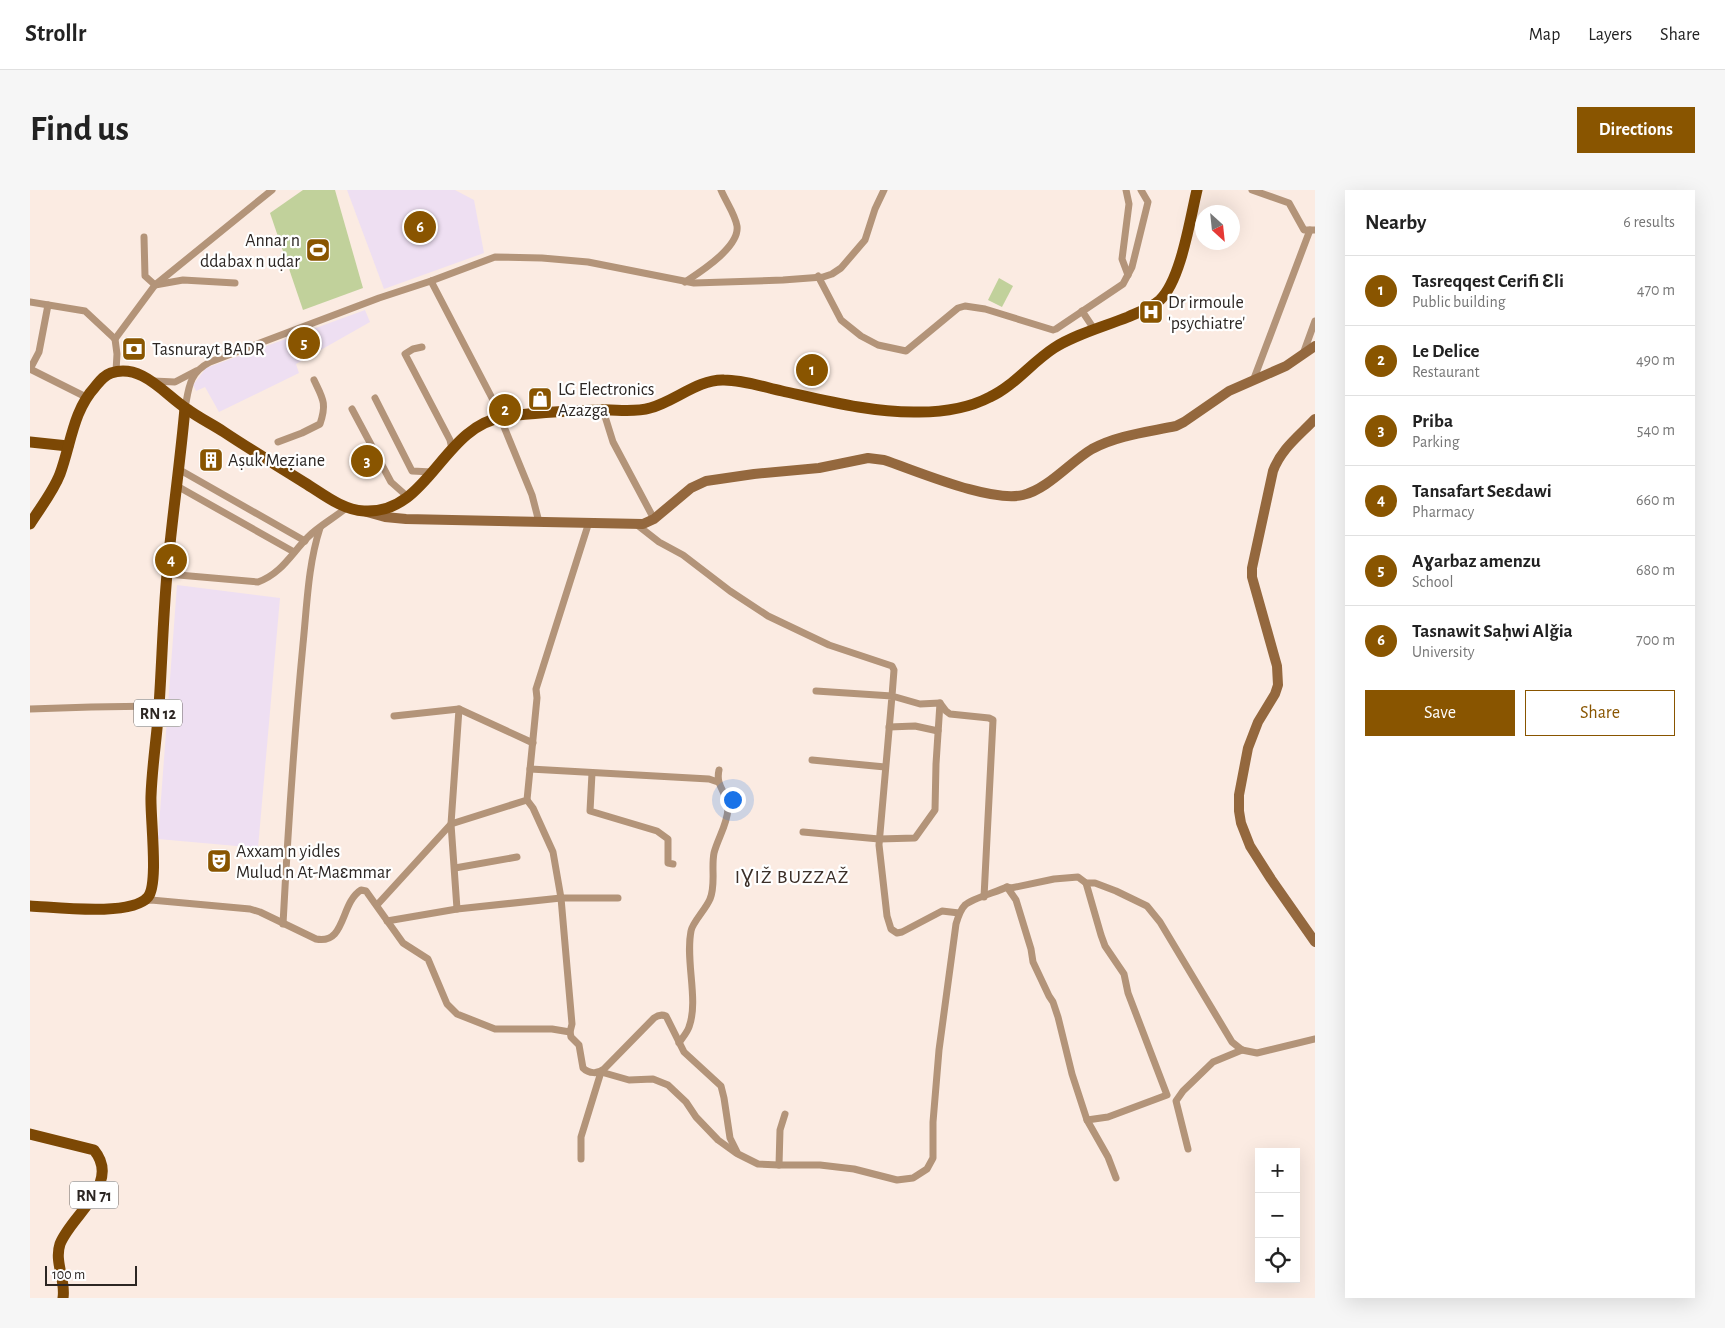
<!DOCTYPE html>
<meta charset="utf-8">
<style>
body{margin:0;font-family:"Alegreya Sans",sans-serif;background:#f6f6f6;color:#222}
.controls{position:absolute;right:15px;bottom:15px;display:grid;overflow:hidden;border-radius:0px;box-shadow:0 5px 20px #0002}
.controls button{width:45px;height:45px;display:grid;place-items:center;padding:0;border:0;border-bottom:1px solid #e0e0e0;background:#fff;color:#222;font:25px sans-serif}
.compass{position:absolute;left:1165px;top:15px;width:45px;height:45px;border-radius:50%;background:#fff;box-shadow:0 5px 20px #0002;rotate:153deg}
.scale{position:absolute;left:15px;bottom:12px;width:92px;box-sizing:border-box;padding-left:5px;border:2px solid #2c2623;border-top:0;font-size:14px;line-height:18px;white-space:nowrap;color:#2c2623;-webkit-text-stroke:4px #fff;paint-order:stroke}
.you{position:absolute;left:702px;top:609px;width:18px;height:18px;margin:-12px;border:4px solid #fff;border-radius:50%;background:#1a73e8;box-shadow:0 0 0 8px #1a73e833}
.badge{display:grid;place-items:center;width:32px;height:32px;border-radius:50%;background:#895500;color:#fff;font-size:16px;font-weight:700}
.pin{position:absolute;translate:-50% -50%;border:2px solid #fff;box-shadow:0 1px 5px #0006}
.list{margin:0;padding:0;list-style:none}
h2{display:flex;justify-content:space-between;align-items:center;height:65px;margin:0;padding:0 20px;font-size:21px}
h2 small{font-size:16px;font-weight:400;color:#767676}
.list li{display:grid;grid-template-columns:32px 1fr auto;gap:15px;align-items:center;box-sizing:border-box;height:70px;padding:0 20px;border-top:1px solid #e0e0e0}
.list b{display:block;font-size:19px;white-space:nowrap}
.list p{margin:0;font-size:16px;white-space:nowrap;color:#767676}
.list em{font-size:16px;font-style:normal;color:#767676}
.actions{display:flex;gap:10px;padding:15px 20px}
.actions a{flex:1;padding:11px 0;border:1px solid #895500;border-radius:0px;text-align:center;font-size:18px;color:#895500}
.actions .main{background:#895500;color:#fff}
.icon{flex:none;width:28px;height:28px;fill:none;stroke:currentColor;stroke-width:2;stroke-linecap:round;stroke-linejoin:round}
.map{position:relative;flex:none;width:1285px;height:1108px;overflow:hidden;border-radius:0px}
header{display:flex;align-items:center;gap:30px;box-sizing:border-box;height:70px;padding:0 25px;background:#fff;border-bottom:1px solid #e0e0e0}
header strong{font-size:24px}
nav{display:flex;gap:28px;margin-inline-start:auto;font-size:18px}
.intro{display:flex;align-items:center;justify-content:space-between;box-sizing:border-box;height:120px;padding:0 30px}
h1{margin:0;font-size:35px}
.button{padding:12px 22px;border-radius:0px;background:#895500;color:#fff;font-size:18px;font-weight:700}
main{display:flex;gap:30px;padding:0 30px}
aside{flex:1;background:#fff;border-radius:0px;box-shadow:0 5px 20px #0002}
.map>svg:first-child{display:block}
</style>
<header>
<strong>Strollr</strong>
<nav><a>Map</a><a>Layers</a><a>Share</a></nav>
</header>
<div class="intro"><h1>Find us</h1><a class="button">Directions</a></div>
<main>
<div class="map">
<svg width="1285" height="1108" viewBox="0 0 1285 1108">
<rect width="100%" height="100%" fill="#fbebe2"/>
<g fill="#eedff2">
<path d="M317,0h108l19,10 10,53 -100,36z"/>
<path d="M335,120l5,12 -74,42 3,9 -80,39 -14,-25 -9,4 -3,-6 13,-17z"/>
<path d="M147,395l103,13 -22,250 -100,-9z"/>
</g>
<g fill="#c1d19b">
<path d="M273,0h32l28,98 -60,22 -33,-97z"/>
<path d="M969,88l14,8 -11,21 -14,-7z"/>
</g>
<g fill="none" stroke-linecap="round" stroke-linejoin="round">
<g stroke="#b39479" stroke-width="7">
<path d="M1096,0l3,14 -7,55 6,16"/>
<path d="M1222,0l37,13 15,27h11"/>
<path d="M114,47l1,39 10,9 28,-5 52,3"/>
<path d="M788,86l23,44 20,16 17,9 28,6 52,-43 7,-2 20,3 68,21 3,-1 67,-45 9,-17 16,-65 -7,-12"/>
<path d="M401,91l62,119 39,95 7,27"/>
<path d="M655,92c15,-10 55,-35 52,-56 -2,-12 -11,-24 -16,-36"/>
<path d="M0,112l55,9 30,28 2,15 -1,17"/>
<path d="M1052,121l12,18"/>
<path d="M85,149l40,-54 117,-95"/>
<path d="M392,157l-9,2 -8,5 45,86 2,9"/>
<path d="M1273,164l12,-33"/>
<path d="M0,179l9,-17 9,-47"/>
<path d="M0,179l56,28"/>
<path d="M123,191l22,1 21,-11"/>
<path d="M1223,191l57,-151"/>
<path d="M345,208l37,73 20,1"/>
<path d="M155,218c4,-21 4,-35 25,-46l169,-64 52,-17 64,-24 47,1 46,4 106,21 89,-3 40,-3 9,-3 9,-6 24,-28 10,-31 9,-19"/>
<path d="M322,219l39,73 18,16"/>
<path d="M573,220l10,32 41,77"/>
<path d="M248,252l24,-9 18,-9c7,-21 3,-25 -6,-44"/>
<path d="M150,280l125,71"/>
<path d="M147,296l117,66"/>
<path d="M606,334l23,18 24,13 47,36 38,25 61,29 63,21 2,4 -2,26 28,8 20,-1 6,8 4,3 39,4 4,2 -9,177"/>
<path d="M137,384l91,8c24,-9 33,-28 50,-45 11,-11 26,-19 38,-29"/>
<path d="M786,501l76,5 -13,149 8,71 4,13 6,4 5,-1 40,-21 17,2"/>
<path d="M0,519l61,-2 68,-1"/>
<path d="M364,526l65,-7 74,34"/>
<path d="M859,537l26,-1 23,5"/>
<path d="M782,570l73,7"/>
<path d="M500,579l179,10 9,3"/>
<path d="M562,583l-2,38 67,20 11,8v24l5,1"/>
<path d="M497,610l6,8 20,44 8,46 11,126 -2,8"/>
<path d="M773,642l76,7 36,-1 20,-28 1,-46 4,-61"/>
<path d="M425,678l62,-11"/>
<path d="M1056,693l15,52 4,11 19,28 4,19 39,102 -59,22 -21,3"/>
<path d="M977,697l9,13 15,49 2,13 16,34 4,6 5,15 14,57 15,46 21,37 8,21"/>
<path d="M115,711l6,-1 99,9 10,3 56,27c30,6 24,-36 45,-49l5,1 37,52 25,16 19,45 10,10 38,15h57l18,3 1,5 8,8 4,23c6,6 15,6 21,1l50,-51c4,-3 7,-4 12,-2l18,36 37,34 3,12 6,40 8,16 20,10 21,1h41l34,4 43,11 16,-2 14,-9 6,-11v-36l6,-72 17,-126c2,-7 4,-14 9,-19 8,-7 32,-13 42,-18l4,1 43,-9 24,-2 8,6h9l21,8 31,15 13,16 72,120 10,8 15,3 58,-14"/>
<path d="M347,715l74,-81 76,-24 10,-102 -1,-9 53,-167"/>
<path d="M427,719l-6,-85 8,-115"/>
<path d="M357,731l70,-12 104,-11h57"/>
<path d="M253,734c5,-94 11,-187 20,-280 4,-39 5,-79 17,-116"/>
<path d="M649,853c3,-5 8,-10 10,-16 10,-27 -4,-66 2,-96 1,-8 15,-22 19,-32 6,-14 1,-31 4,-46 4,-15 13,-28 14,-44 0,-17 -13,-22 -9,-39"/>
<path d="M1158,959l-12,-48 7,-10 30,-29 29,-12"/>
<path d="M551,969v-22l20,-65 28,8 24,-1 15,6 18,17 10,15 22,23 18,13"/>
<path d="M749,975l1,-35 5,-16"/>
</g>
<g stroke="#94683e" stroke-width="10">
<path d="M1285,229c-16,17 -34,30 -42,52l-21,97v9l25,89 1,19 -3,9 -17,28 -10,26 -9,47v16l2,12 9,23 21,33 44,63"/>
<path d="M337,322l18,5 21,2 237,5 11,-5 37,-31 15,-7 48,-7 65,-6 49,-10 16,2c33,11 107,43 139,35 25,-6 47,-33 69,-46 26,-14 56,-17 84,-23l8,-4 45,-31 57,-25 29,-20"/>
</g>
<g stroke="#7c4805" stroke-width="11">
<path d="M0,252l38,4"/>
<path d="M0,334c10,-16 23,-32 30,-50 11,-30 13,-63 35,-87 5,-6 8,-11 16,-14 31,-10 53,21 76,36 12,9 25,15 37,23 27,18 54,34 81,51 18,11 37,27 59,28 65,4 78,-85 140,-94 31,-5 63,-6 95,-7 16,-1 34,3 51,-2 24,-6 48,-29 74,-28 19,0 40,7 58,11 45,10 91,22 137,21 23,0 50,-4 71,-15 24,-11 41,-34 64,-49 22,-14 49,-21 74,-31 11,-5 23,-9 32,-17 21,-20 30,-81 37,-110"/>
<path d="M0,716c25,1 101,11 118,-9 11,-13 2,-80 3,-101 1,-30 6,-60 8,-90 3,-44 4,-88 8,-132 5,-56 13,-110 18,-166"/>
<path d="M0,944l64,16c28,34 -23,65 -34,94 -6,18 6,36 3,54"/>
</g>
</g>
<defs>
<symbol id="stadium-square" viewBox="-11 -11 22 22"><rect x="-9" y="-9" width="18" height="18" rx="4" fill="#895500" stroke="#fff"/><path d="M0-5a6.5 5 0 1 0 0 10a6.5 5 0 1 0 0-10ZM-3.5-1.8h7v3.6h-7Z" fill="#fff"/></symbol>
<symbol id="hospital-square" viewBox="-11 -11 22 22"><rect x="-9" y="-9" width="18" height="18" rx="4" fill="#895500" stroke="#fff"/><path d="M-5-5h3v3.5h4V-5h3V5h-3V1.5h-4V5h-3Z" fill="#fff"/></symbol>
<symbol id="bank-square" viewBox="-11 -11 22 22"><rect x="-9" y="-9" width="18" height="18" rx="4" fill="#895500" stroke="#fff"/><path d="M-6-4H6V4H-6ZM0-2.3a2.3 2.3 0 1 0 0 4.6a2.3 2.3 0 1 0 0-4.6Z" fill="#fff"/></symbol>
<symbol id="shop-square" viewBox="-11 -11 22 22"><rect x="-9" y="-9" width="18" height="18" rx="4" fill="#895500" stroke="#fff"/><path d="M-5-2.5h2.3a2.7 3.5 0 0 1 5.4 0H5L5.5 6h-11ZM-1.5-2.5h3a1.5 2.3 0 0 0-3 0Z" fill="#fff"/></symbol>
<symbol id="building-square" viewBox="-11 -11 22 22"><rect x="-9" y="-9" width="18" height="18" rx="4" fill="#895500" stroke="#fff"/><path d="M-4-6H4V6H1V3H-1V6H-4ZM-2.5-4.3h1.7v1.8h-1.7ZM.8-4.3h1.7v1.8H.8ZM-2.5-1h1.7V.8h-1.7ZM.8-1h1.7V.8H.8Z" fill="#fff"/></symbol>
<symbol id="theatre-square" viewBox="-11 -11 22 22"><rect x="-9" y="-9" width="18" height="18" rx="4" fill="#895500" stroke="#fff"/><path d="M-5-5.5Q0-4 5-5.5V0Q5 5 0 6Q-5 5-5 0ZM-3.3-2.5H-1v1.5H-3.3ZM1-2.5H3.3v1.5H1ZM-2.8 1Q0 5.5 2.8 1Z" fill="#fff"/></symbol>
</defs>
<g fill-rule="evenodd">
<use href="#stadium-square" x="274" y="46" width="28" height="28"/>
<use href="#hospital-square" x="1107" y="108" width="28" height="28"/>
<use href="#bank-square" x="90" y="145" width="28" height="28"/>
<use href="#shop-square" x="496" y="195" width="28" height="28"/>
<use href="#building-square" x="167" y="256" width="28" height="28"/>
<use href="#theatre-square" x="175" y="657" width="28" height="28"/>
</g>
<g text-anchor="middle" stroke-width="4.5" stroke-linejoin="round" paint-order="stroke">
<g fill="#fff" stroke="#6b6765" stroke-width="1">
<rect x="104" y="509.5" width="48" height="27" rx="4"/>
<rect x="40" y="991.5" width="48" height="27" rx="4"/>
</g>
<g font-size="16" font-weight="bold" fill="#2c2623">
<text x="128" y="529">RN 12</text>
<text x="64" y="1011">RN 71</text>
</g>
<g font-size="18" fill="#2c2623" stroke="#fff" text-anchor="start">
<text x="270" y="56" text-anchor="end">Annar n<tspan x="270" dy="21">ddabax n uḍar</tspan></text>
<text x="1138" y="118">Dr irmoule<tspan x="1138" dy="21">'psychiatre'</tspan></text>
<text x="122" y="165">Tasnurayt BADR</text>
<text x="528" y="205">LG Electronics<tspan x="528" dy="21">Azazga</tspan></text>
<text x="198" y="276">Aṣuk Meẓiane</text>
<text x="206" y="667">Axxam n yidles<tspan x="206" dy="21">Mulud n At-Maɛmmar</tspan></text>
</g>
<g font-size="20" letter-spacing="1" fill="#3b2e27" stroke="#fff">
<text x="762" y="693">IƔIŽ BUZZAŽ</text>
</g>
</g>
</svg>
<div class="controls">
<button>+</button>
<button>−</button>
<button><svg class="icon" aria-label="locate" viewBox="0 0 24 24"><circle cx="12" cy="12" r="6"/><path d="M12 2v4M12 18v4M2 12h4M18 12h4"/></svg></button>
</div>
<svg class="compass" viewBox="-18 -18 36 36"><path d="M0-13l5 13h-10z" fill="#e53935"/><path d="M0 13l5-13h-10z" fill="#767676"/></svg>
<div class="scale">100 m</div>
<div class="you"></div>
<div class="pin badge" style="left:782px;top:180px">1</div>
<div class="pin badge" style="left:475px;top:220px">2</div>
<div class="pin badge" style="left:337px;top:271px">3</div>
<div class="pin badge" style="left:141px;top:370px">4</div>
<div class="pin badge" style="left:274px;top:153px">5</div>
<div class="pin badge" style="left:390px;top:37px">6</div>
</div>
<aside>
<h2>Nearby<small>6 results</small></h2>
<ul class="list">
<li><span class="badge">1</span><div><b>Tasreqqest Cerifi Ɛli</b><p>Public building</p></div><em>470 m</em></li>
<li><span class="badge">2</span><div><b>Le Delice</b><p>Restaurant</p></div><em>490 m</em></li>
<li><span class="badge">3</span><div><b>Priba</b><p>Parking</p></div><em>540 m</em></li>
<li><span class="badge">4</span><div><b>Tansafart Seɛdawi</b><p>Pharmacy</p></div><em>660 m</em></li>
<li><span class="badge">5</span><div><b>Aɣarbaz amenzu</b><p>School</p></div><em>680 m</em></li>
<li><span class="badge">6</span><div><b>Tasnawit Saḥwi Alǧia</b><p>University</p></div><em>700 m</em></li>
</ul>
<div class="actions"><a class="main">Save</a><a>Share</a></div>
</aside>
</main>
